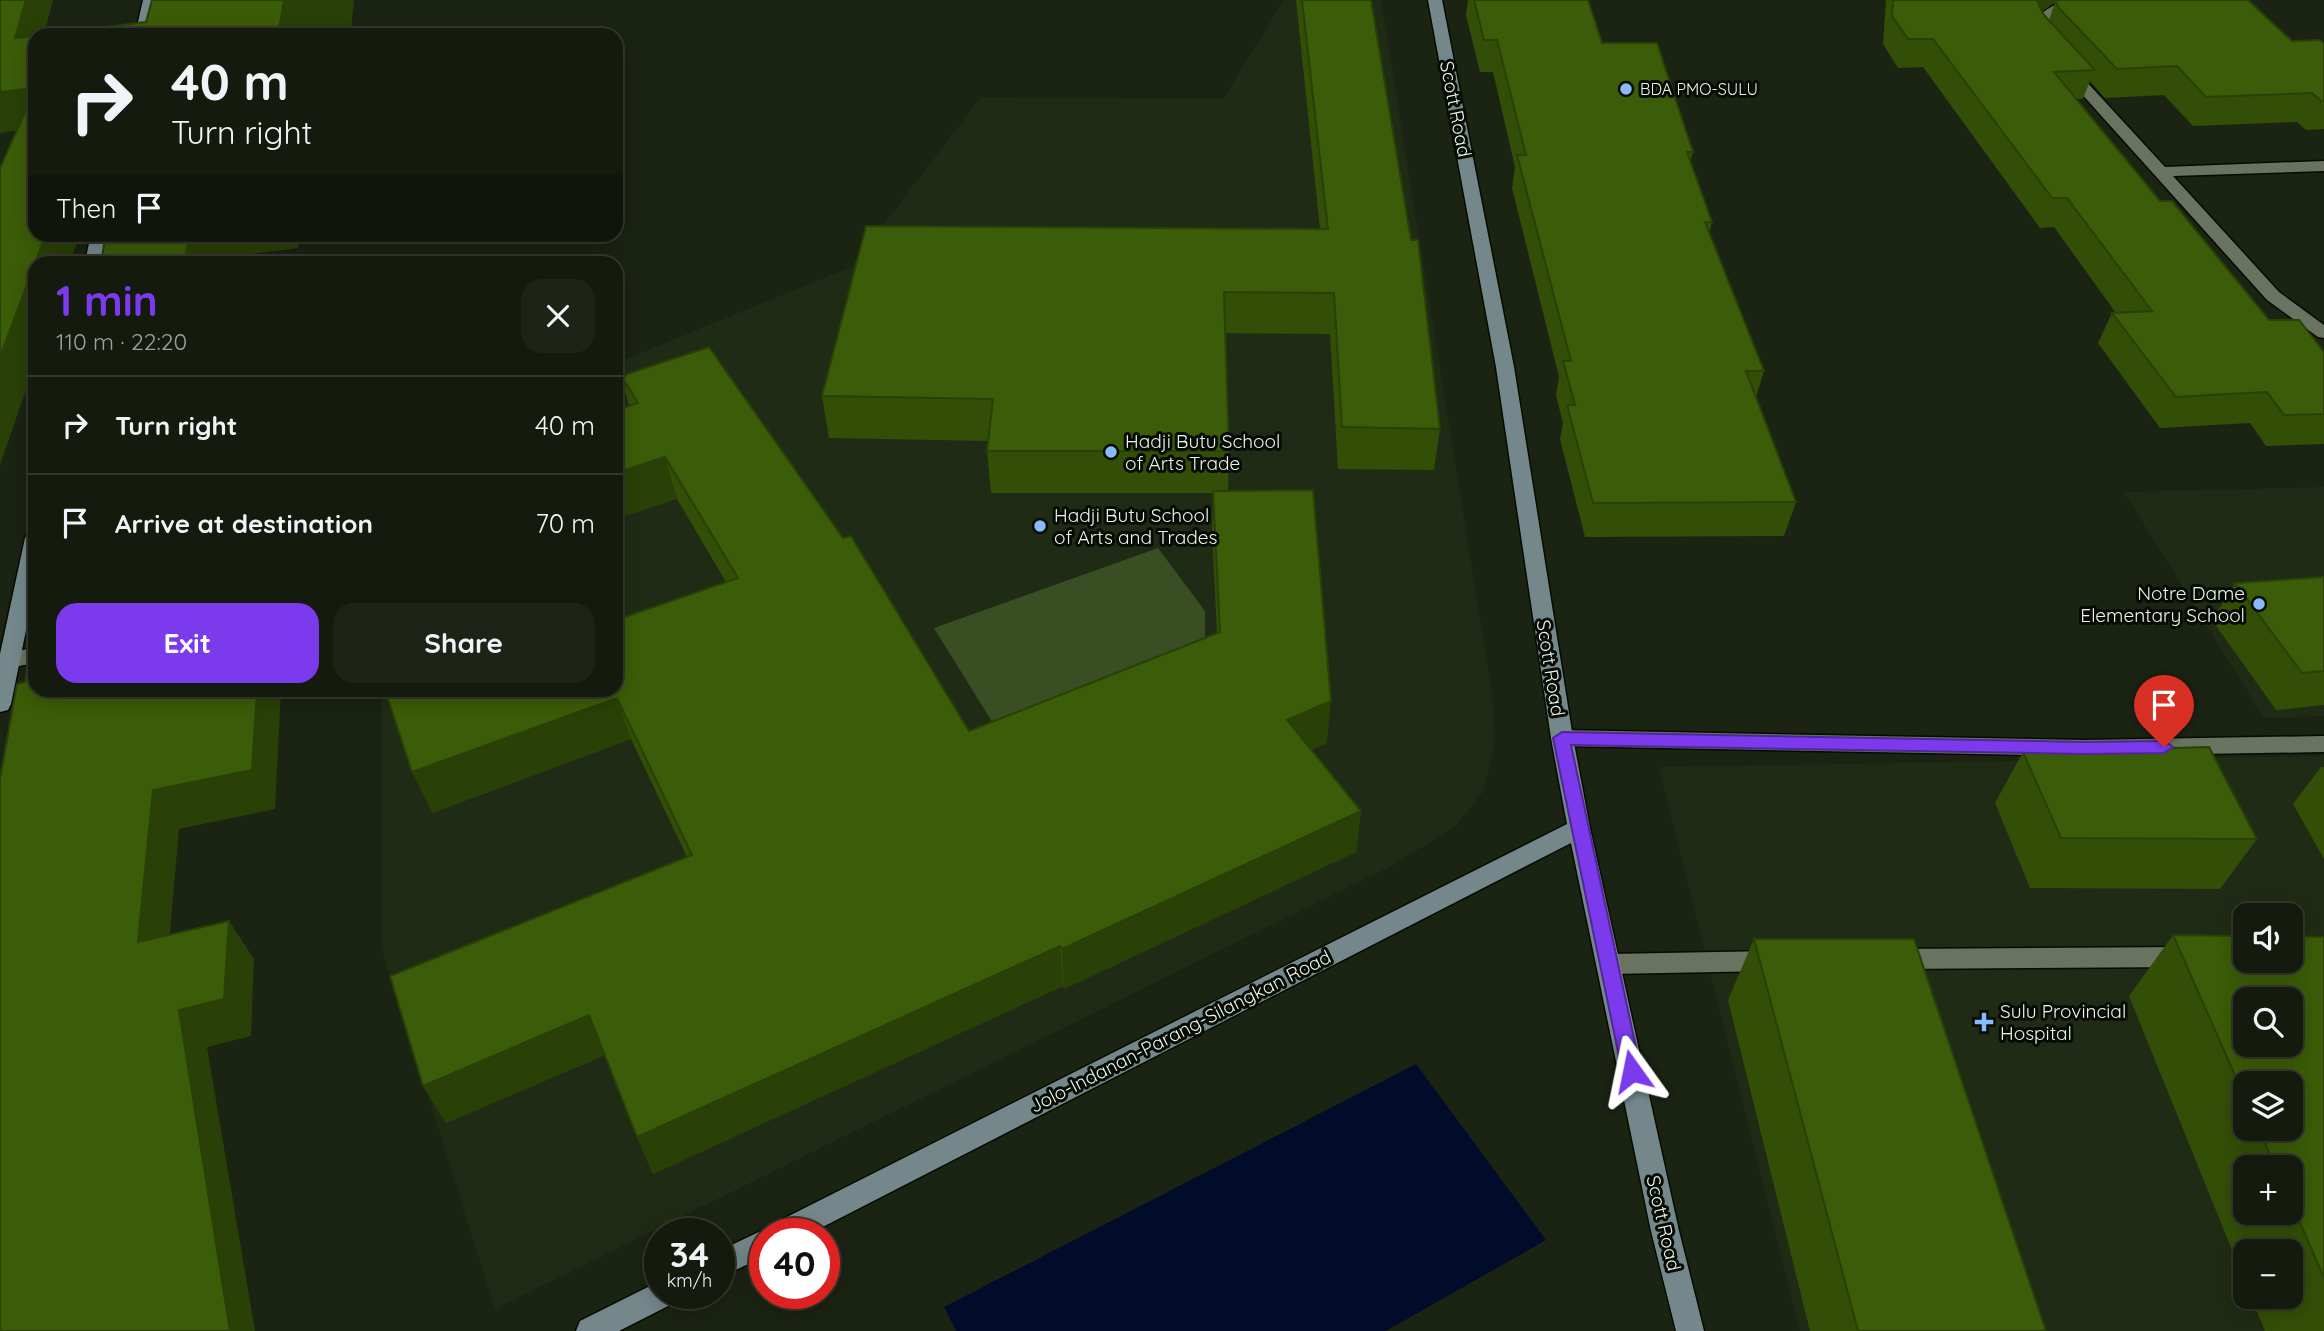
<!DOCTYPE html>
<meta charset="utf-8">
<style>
:root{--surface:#141a0e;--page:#1d2317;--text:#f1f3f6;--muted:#9da19e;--line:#33382e;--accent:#7c3aed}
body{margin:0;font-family:Quicksand,sans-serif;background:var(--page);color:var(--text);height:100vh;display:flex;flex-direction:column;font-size:26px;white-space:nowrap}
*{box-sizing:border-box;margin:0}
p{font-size:23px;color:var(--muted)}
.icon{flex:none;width:38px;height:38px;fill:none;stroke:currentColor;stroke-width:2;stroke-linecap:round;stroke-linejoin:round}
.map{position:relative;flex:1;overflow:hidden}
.details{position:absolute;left:28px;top:256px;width:595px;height:441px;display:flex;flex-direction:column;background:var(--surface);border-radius:21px;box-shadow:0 4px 18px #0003,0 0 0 2px var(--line)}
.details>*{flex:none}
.hud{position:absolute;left:28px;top:28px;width:595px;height:214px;border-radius:21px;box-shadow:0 4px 18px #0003,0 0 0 2px var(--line);background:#141a0e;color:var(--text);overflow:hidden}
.fabs{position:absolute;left:2233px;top:903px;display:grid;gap:14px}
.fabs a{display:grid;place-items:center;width:70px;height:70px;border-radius:14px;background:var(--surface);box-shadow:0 4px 18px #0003,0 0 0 2px var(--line);font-size:35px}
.speed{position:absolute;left:644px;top:1218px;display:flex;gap:14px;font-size:35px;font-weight:700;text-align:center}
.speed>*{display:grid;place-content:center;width:91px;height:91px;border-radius:50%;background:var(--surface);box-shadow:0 4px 18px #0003,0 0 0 2px var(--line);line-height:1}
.speed small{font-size:18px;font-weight:400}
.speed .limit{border:10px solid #d22;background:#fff;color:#111}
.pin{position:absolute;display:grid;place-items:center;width:60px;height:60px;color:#fff;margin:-72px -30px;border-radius:50% 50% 50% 0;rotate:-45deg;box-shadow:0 0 7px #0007}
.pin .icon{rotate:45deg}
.me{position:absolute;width:77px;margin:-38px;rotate:348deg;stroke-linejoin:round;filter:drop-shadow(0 0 5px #0008)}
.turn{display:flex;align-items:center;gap:24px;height:147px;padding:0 28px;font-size:32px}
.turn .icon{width:91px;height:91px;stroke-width:2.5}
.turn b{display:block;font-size:49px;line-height:60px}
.then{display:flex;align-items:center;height:66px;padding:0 28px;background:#0003;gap:14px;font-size:26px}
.round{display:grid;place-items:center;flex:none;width:74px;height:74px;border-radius:21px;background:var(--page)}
.headline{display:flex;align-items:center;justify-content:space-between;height:119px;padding:0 28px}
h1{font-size:42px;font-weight:700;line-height:52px;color:var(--accent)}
.button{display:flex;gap:14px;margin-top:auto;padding:14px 28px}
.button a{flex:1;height:80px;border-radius:21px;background:var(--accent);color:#fff;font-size:28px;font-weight:700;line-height:80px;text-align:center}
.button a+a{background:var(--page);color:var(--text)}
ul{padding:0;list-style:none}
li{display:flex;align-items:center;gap:21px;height:98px;padding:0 28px;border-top:2px solid var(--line)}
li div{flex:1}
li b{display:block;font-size:26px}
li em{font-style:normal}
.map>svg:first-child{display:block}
.built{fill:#202b15;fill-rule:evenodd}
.green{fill:#394e22}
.water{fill:#000c29}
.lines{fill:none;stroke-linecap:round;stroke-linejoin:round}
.lane-casing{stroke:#060c01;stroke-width:3}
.street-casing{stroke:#060c01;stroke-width:3}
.secondary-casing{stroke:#060c01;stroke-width:3}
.lane{fill:#697360;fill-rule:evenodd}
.street{fill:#697360;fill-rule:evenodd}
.secondary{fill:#74888c;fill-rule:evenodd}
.wall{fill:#334f07;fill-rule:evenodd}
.shaded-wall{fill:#294006}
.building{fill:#3b5c08;stroke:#294006;stroke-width:2;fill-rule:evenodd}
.route{fill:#7c3aed;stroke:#51269a;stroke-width:2}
.poi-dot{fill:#87bbfb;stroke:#070b05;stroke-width:2.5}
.labels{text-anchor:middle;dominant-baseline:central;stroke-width:6;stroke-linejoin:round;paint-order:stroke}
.far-poi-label{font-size:16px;fill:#eef4e9;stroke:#070b05;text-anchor:start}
.street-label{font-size:19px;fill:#eef4e9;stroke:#070b05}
.poi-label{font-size:19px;fill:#eef4e9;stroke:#070b05;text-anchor:start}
</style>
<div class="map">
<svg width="2324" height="1331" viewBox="0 0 2324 1331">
<rect width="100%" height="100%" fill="#1b2313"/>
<path class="built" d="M1284 0H1381L1492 694 1495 742 1483 792 1456 826 1393 865 495 1309 382 949V690H616V363L851 267 981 97 1223 99Z
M2324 487V716L2264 718 2124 492Z
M2324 756V1331H1800L1659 767ZM2245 915H2291V961H2245ZM2245 999H2291V1045H2245ZM2245 1083H2291V1129H2245ZM2245 1167H2291V1213H2245ZM2245 1251H2291V1297H2245Z"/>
<path class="green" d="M1158 548 1205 611V654L999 733 934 628Z"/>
<path class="water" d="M1416 1064 1546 1240 1386 1331H956L944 1307Z"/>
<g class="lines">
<defs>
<path id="lane" d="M35 647V663L9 668 0 663 2 655Z
M2185 947 2194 950 2197 957 2194 964 2185 967 1895 969 1886 966 1883 959 1886 952 1895 949Z
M1772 951 1781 954 1784 961 1781 968 1772 971 1609 974 1600 971 1597 964 1600 957 1609 954Z"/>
<path id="street" d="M2066 0H2087L2060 13 2042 28 2046 37 2044 40H2034L2028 28C2038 14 2050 6 2066 0Z
M2067 65 2072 66 2165 167 2324 161V171L2173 176 2279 292 2324 325V338L2318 337 2267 300 2062 72 2060 69 2062 66Z
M1562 730 2084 740 2324 736V752L2084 756 1562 746 1554 744 1551 738 1554 732Z"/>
<path id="secondary" d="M143 0H157L149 35H135Z
M1428 0H1442L1514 367 1573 738 1590 828 1679 1231 1704 1331H1676L1651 1231 1571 843 809 1234H765V1256L719 1278V1251L765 1229 769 1231 771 1225 1567 824 1551 738 1496 367Z
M91 234H107L101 262H85Z
M35 531V586L11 704 8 710 0 712V654L25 538 28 533Z
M660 1281V1293H678L674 1303 619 1331H576L580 1321Z"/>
</defs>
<use href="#lane" class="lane-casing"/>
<use href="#street" class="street-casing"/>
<use href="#secondary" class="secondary-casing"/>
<use href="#lane" class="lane"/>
<use href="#street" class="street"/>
<use href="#secondary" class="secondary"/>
</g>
<path class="wall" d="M1296 0H1371L1440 429 1434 470 1338 469 1330 334 1225 333 1229 451 1228 491 1327 743 1311 750 1361 811 1356 852 1064 989 1063 986 653 1174 637 1137 605 1055 446 1123 423 1086 687 857 631 739 432 813 616 690 726 582 677 499 629 406 621 376 969 731 1217 633 1212 533 1213 493H991L987 451 989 441 829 438 822 396 1320 229Z
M1468 0H1588L1602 43 1693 152 1690 162 1712 222 1709 233 1764 371 1756 397 1796 502 1784 536 1585 537 1560 439 1563 423 1556 395 1559 377 1512 188 1515 167 1493 72H1480L1466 15Z
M1886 0H2248L2292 41 2324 43V129L2306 130 2297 122 2193 126 2164 95 2105 98 2090 81 2083 99H2077L2160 201 2269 320 2324 352V444L2266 446 2250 423 2160 428 2098 343 2112 313H2116L2054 227 2040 228 1923 67 1898 68 1883 44ZM2055 2 2049 20 2042 11Z
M2324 577V705L2276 710 2212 620 2235 583Z
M2023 752 2257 839 2220 889 2030 888 1995 803Z
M2321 767H2324V859L2293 804Z
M2173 935 2324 937V1331H2265L2251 1297H2291V1251H2245V1282L2129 996ZM2245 1083 2291 1129H2245ZM2245 1167H2291V1213H2245Z
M1754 939 2046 1331H1810L1728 1000Z"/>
<path class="shaded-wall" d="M26 0H53L44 35 15 38Z
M284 0H354L351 30 309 35H278Z
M2036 0H2059L2039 13Z
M35 88V128L0 133V92Z
M46 234H80L70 262H35Z
M190 234H300L298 248 211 259 210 262H184Z
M35 263V364L0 465V357Z
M665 457 677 499 616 519V473Z
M257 690H281L275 809 179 829 166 980 138 942 153 790Z
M617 698 631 739 432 813 412 772Z
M1331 701 1327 743 1283 762 1287 720Z
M1361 811 1356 852 1064 989 1062 949Z
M229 921 254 959 251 1036 207 1047 255 1331H230L179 1010Z
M1060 946 1063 986 653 1174 637 1137Z
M589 1015 606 1054 446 1123 423 1086Z"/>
<path class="building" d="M0 0H26L15 38 35 36V88L0 92Z
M152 0H284L278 35H39L146 22Z
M1302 0H1371L1411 240H1418L1440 429 1342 427 1334 293 1224 292 1229 451H987L993 399 822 396 866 226 1328 229Z
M1474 0H1588L1602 43H1657L1693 152H1687L1712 222H1705L1764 371H1746L1796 502 1593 503 1567 405H1575L1563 361H1571L1517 155H1526L1497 40H1484Z
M1893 0H2037L2043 14 2095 70 2054 72 2160 201H2172L2269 320H2299L2324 352V414L2284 415 2267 392 2176 397 2112 313 2152 311 2067 198H2052L1933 39H1908L1892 16Z
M2057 0H2248L2292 41 2320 40 2324 43V101H2321L2312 93 2206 97 2177 66 2117 69 2058 7 2056 1Z
M35 90V234H46L0 357V168Z
M106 234H190L184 262H101Z
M709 347 843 538 851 536 969 731 1220 632 1213 491 1313 490 1331 701 1287 720 1361 811 1062 949 1060 946 637 1137 589 1015 423 1086 390 976 692 855 617 698 412 772 385 690H616V620L738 578 665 457 616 473V410L638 403 621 376Z
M2324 577V671L2302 673 2235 583Z
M35 628V690H257L252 770 153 790 138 942 229 921 224 999 179 1010 230 1331H0V779L17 684 25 682Z
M2209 747 2257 839 2061 838 2023 752Z
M2173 935 2245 936V961H2291V936L2324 937V1278L2291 1202V1167H2275L2259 1129H2291V1083H2245V1098ZM2245 999H2291V1045H2245Z
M1754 939H1914L2046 1331H1858Z"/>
<path class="route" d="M1562 732 2084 742 2164 741 2173 747 2164 753 2084 754 1571 745 1641 1071 1638 1077 1632 1079 1625 1077 1622 1071 1553 738Z"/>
<g class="poi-dot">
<circle cx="1626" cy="89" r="7"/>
<circle cx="1111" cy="452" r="7"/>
<circle cx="1040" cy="526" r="7"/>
<circle cx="2259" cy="604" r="7"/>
<path d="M1980.5 1011.5h7v7h7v7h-7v7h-7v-7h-7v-7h7z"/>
</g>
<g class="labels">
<g class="far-poi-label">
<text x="1640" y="89">BDA PMO-SULU</text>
</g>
<g class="street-label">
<text transform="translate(1456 109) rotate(79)">Scott Road</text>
<text transform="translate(1551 668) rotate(81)">Scott Road</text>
<text transform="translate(1180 1031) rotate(-27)">Jolo-Indanan-Parang-Silangkan Road</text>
<text transform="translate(1664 1223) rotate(77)">Scott Road</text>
</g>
<g class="poi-label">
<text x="1125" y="441">Hadji Butu School<tspan x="1125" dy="22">of Arts Trade</tspan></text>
<text x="1054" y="515">Hadji Butu School<tspan x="1054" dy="22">of Arts and Trades</tspan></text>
<text x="2245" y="593" text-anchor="end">Notre Dame<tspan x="2245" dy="22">Elementary School</tspan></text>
<text x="2000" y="1011">Sulu Provincial<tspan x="2000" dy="22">Hospital</tspan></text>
</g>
</g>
</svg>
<div class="fabs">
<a><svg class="icon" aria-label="sound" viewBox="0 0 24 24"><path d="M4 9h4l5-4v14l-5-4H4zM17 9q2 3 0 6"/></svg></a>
<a><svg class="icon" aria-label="search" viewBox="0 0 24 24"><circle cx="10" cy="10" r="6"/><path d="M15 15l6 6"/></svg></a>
<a><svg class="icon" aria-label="layers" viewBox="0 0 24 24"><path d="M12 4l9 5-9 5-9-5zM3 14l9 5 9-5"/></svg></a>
<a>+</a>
<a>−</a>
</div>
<div class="speed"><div>34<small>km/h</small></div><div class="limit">40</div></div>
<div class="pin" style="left:2164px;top:747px;background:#d93025"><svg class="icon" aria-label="arrive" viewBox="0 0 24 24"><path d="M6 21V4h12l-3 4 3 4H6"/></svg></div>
<svg class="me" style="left:1632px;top:1071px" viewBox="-20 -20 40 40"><path d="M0-17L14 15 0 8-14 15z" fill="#7c3aed" stroke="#fff" stroke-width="4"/></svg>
<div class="hud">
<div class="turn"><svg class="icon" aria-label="right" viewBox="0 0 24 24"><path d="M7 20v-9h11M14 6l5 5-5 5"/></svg><div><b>40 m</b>Turn right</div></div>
<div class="then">Then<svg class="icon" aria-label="arrive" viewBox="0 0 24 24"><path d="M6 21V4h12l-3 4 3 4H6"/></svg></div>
</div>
<section class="details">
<div class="headline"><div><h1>1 min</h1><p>110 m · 22:20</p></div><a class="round"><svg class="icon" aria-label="close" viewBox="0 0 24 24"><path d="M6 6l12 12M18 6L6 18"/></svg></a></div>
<ul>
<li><svg class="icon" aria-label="right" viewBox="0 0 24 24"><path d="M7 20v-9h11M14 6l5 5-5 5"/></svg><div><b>Turn right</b></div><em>40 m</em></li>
<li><svg class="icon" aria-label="arrive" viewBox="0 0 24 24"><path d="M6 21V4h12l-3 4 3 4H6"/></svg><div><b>Arrive at destination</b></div><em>70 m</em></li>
</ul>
<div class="button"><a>Exit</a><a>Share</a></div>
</section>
</div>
